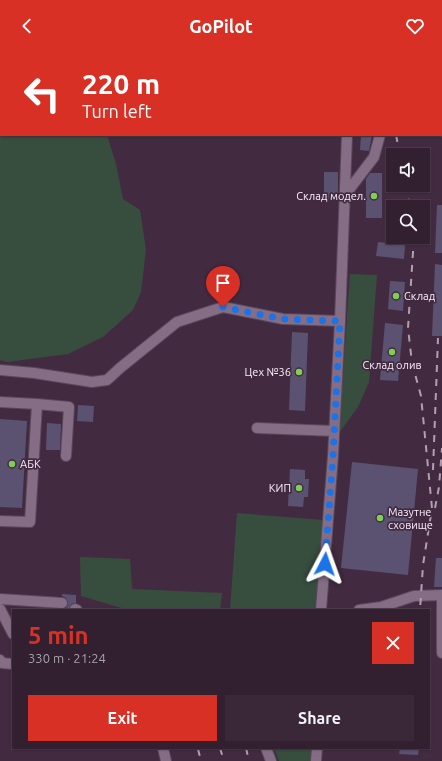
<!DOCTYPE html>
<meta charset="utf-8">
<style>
:root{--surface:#322031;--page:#3a2839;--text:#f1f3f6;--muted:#a8a3ab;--line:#4d3e4d;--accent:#d93025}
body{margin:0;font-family:Ubuntu,sans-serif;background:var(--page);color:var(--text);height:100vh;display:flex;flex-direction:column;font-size:15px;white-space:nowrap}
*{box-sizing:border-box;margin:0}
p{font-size:13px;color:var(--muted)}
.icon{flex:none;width:22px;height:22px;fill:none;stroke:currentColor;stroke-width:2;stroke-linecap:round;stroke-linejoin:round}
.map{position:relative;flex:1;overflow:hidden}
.details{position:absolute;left:12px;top:557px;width:418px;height:140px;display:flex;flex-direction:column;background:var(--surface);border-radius:0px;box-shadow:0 1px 3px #0004,0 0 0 1px var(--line)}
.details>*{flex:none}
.banner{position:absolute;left:0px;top:0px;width:442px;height:84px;box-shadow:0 1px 3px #0004,0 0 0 1px var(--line);background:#d93025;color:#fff;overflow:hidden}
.tools{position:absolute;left:386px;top:96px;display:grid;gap:8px}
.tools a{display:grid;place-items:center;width:44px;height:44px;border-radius:0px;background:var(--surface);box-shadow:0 1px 3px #0004,0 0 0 1px var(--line);font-size:20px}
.pin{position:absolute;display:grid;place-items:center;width:34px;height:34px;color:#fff;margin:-41px -17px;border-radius:50% 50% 50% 0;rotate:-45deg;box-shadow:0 0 4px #0007}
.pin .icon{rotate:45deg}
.me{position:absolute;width:44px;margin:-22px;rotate:4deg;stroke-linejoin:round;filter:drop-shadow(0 0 3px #0008)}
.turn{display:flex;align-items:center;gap:14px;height:84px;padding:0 16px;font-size:18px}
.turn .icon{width:52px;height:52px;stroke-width:2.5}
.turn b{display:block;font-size:28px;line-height:34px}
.round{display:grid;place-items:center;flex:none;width:42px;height:42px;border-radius:0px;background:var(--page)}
.summary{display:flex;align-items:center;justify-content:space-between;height:68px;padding:0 16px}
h1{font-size:24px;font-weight:700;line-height:30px;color:var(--accent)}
.primary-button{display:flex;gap:8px;margin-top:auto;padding:8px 16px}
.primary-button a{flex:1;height:46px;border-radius:0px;background:var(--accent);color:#fff;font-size:16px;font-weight:700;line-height:46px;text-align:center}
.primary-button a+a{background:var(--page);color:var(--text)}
header{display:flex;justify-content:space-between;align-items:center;height:52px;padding:0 16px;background:var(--accent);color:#fff;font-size:18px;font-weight:700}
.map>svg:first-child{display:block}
.green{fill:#374e3f}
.building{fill:#5b5271}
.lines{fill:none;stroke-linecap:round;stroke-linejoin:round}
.minor-casing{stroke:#5b485b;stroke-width:12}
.minor{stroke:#866d86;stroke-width:10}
.rail{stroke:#b2a0b1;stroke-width:2;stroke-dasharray:7 7;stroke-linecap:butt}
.route{stroke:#1a73e8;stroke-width:7;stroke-dasharray:0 12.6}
.poi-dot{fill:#7ed053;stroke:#422b41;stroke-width:1.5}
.labels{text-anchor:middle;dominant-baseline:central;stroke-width:3.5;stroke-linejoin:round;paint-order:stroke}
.poi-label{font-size:11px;fill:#fceefc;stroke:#422b41;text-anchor:end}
</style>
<header><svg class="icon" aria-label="back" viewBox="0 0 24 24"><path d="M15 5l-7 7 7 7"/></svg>GoPilot<svg class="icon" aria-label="heart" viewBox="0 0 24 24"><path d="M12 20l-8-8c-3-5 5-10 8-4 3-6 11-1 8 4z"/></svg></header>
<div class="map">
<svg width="442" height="709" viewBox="0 0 442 709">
<rect width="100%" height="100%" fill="#422b41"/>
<path class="green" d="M0 0H87V1H1V83H107L116 112 123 147 140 158 146 198 141 240 133 258 103 285 68 302 7 310 0 308Z
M350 222 377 223 369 330 358 355 339 381Z
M237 461 323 468 316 558H230Z
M80 505 130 507 132 537 222 541 220 558 125 557 81 544Z
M274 696H311V709H279Z"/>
<path class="building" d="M361 83H372L369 99 360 98Z
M324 120H338V149H324Z
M370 121H382V166H366V127Z
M437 153H442V201H435Z
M378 190 405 193 404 207 376 204Z
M435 212 442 213V284H432Z
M390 229 405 230 403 259 388 257Z
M385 271 403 273 398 329 380 328Z
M292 280 308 281 305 359 289 358Z
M78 353 94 354 93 370 77 369Z
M0 367 27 369 22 456 0 455Z
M47 371 61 372 60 398H46Z
M352 410 418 417 408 523 341 516Z
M290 417 305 418V427H309L308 445H304L303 455 288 454Z
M436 506H442V535H434Z
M62 542 76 543V551L71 552 69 558H61L67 555 68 551 66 546 62 544Z
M400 696H419L418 703 399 702Z"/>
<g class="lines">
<defs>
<path id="minor" d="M407 1V0
M345 143 374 105 380 83
M0 318 34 321 92 330 107 328 120 316 177 270 223 255 283 267 340 269
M0 350 37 352 30 470 0 469
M37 352 69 355 66 404
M257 376 334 379
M0 547 62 551
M0 557 13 582
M75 557 77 558
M321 558 333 404 340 269 347 83
M359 558 381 555 414 544 442 543
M442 601V543
M0 608 2 611 13 612
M163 696 166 709
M266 696 271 709
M316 709 317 696"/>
</defs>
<use href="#minor" class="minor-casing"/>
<use href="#minor" class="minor"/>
<path class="rail" d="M396 83 400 103
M406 133 410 155
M414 185 408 276 412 311 421 344 432 456 423 513 420 558
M433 418 438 286
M435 456 439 435 442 396
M220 696 224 709
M246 696 249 709
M198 697 201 709"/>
</g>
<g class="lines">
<path class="route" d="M223 255 283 267 340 269 333 404 325 512"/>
</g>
<g class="poi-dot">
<circle cx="374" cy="144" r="4"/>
<circle cx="396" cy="244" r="4"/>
<circle cx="392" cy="300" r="4"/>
<circle cx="299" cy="320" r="4"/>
<circle cx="12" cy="412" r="4"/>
<circle cx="299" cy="436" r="4"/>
<circle cx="380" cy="466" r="4"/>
</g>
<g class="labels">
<g class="poi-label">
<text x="366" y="144">Склад модел.</text>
<text x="404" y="244" text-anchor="start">Склад</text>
<text x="392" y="313" text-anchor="middle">Склад олив</text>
<text x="291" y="320">Цех №36</text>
<text x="20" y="412" text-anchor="start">АБК</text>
<text x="291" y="436">КИП</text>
<text x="388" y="460" text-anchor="start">Мазутне<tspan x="388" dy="13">сховище</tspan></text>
</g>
</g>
</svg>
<div class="tools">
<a><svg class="icon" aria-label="sound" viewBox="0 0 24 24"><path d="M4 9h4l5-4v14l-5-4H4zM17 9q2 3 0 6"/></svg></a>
<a><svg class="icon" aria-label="search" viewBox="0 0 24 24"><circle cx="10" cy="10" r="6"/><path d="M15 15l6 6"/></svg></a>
</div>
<div class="pin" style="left:223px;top:255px;background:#d93025"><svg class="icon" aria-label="arrive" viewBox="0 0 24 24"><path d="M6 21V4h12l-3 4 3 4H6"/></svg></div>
<svg class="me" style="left:325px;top:512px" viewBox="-20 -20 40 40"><path d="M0-17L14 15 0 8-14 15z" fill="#1a73e8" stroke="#fff" stroke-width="4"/></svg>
<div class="banner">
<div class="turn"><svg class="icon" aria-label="left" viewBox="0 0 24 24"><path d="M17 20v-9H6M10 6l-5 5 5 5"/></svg><div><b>220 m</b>Turn left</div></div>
</div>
<section class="details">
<div class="summary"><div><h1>5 min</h1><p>330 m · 21:24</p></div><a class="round" style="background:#d93025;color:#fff"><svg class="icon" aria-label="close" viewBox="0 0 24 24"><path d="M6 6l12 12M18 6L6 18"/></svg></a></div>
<div class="primary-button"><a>Exit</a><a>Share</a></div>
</section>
</div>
